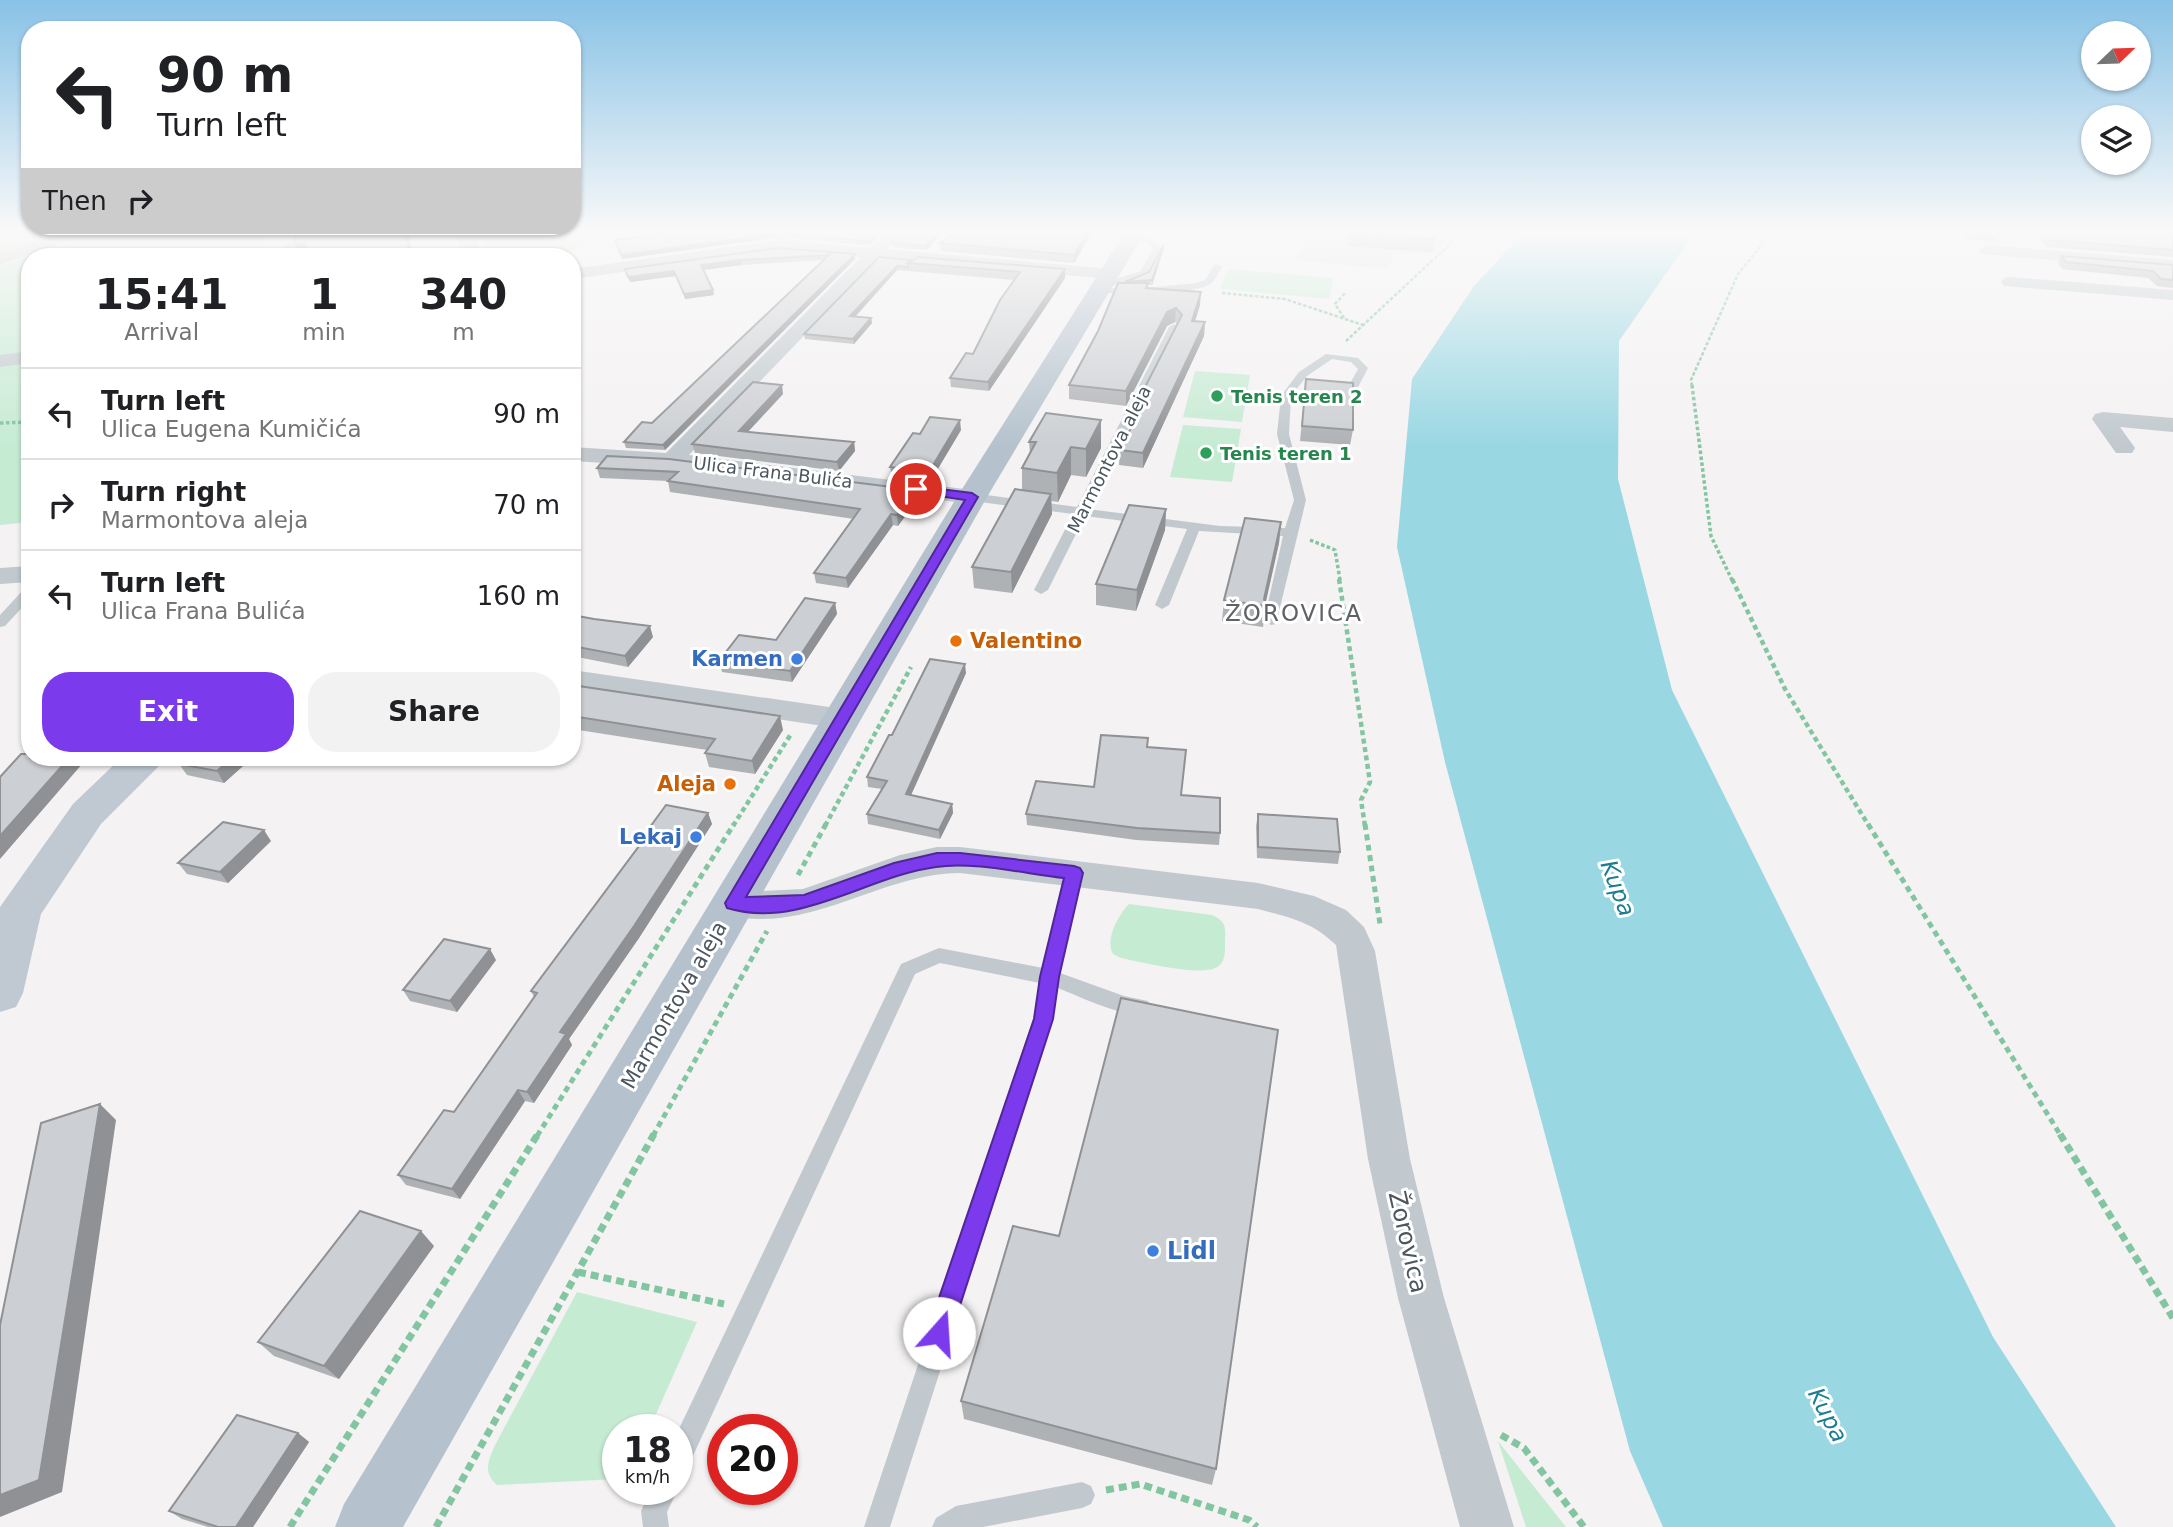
<!DOCTYPE html>
<meta charset="utf-8">
<style>
:root{--surface:#fff;--page:#f2f2f2;--text:#202124;--muted:#757577;--line:#e0e0e0;--accent:#7c3aed}
body{margin:0;font-family:"DejaVu Sans",sans-serif;background:var(--page);color:var(--text);height:100vh;display:flex;flex-direction:column;font-size:26px;white-space:nowrap}
*{box-sizing:border-box;margin:0}
p{font-size:23px;color:var(--muted)}
.icon{flex:none;width:38px;height:38px;fill:none;stroke:currentColor;stroke-width:2;stroke-linecap:round;stroke-linejoin:round}
.map{position:relative;flex:1;overflow:hidden}
.sheet{position:absolute;left:21px;top:248px;width:560px;height:518px;display:flex;flex-direction:column;background:var(--surface);border-radius:28px;box-shadow:0 2px 5px #0004}
.sheet>*{flex:none}
.banner{position:absolute;left:21px;top:21px;width:560px;height:214px;border-radius:28px;box-shadow:0 2px 5px #0004;background:#fff;color:var(--text);overflow:hidden}
.needle{width:46px;rotate:67deg}
.tools{position:absolute;left:2081px;top:21px;display:grid;gap:14px}
.tools a{display:grid;place-items:center;width:70px;height:70px;border-radius:50%;background:var(--surface);box-shadow:0 2px 5px #0004;font-size:35px}
.speed{position:absolute;left:602px;top:1414px;display:flex;gap:14px;font-size:35px;font-weight:700;text-align:center}
.speed>*{display:grid;place-content:center;width:91px;height:91px;border-radius:50%;background:var(--surface);box-shadow:0 2px 5px #0004;line-height:1}
.speed small{font-size:18px;font-weight:400}
.speed .limit{border:10px solid #d22;background:#fff;color:#111}
.pin{position:absolute;display:grid;place-items:center;width:60px;height:60px;color:#fff;margin:-30px;border:4px solid #fff;border-radius:50%;box-shadow:0 2px 7px #0007}
.me{position:absolute;width:77px;margin:-38px;rotate:19deg;stroke-linejoin:round;filter:drop-shadow(0 0 5px #0008)}
.turn{display:flex;align-items:center;gap:24px;height:147px;padding:0 21px;font-size:32px}
.turn .icon{width:91px;height:91px;stroke-width:2.5}
.turn b{display:block;font-size:49px;line-height:60px}
.then{display:flex;align-items:center;height:66px;padding:0 21px;background:#0003;gap:14px;font-size:26px}
.eta{display:flex;justify-content:space-evenly;align-items:center;height:119px;text-align:center}
.eta b{font-size:42px;font-weight:600;line-height:49px}
.action{display:flex;gap:14px;margin-top:auto;padding:14px 21px}
.action a{flex:1;height:80px;border-radius:28px;background:var(--accent);color:#fff;font-size:28px;font-weight:600;line-height:80px;text-align:center}
.action a+a{background:var(--page);color:var(--text)}
ul{padding:0;list-style:none}
li{display:flex;align-items:center;gap:21px;height:91px;padding:0 21px;border-top:2px solid var(--line)}
li div{flex:1}
li b{display:block;font-size:26px}
li em{font-style:normal}
.map>svg:first-child{display:block}
.education{fill:#e4e3e3}
.green{fill:#c6ebd3}
.water{fill:#99d7e3}
.lines{fill:none;stroke-linecap:round;stroke-linejoin:round}
.path-far4{stroke:#82c5a1;stroke-width:2.5;stroke-dasharray:3.5 2;stroke-linecap:butt}
.path-far3{stroke:#82c5a1;stroke-width:3.5;stroke-dasharray:3.5 2.5;stroke-linecap:butt}
.path-far2{stroke:#82c5a1;stroke-width:4.5;stroke-dasharray:5 3.5;stroke-linecap:butt}
.path-far1{stroke:#82c5a1;stroke-width:5;stroke-dasharray:6 4.5;stroke-linecap:butt}
.path{stroke:#82c5a1;stroke-width:7;stroke-dasharray:8 5;stroke-linecap:butt}
.service{fill:#c1c9ce;fill-rule:evenodd}
.minor{fill:#c1c9ce;fill-rule:evenodd}
.secondary{fill:#c0c9d1;fill-rule:evenodd}
.primary{fill:#b5c2cd;fill-rule:evenodd}
.wall{fill:#afb2b5}
.shaded-wall{fill:#8f9194}
.building{fill:#cccfd3;stroke:#8f9194;stroke-width:2}
.route{fill:#7c3aed;stroke:#51269a;stroke-width:2}
.leisure-dot{fill:#2e9e5b;stroke:#fff;stroke-width:2.5}
.food-dot{fill:#e8710a;stroke:#fff;stroke-width:2.5}
.shop-dot{fill:#3f7fe0;stroke:#fff;stroke-width:2.5}
.labels{text-anchor:middle;dominant-baseline:central;stroke-width:6;stroke-linejoin:round;paint-order:stroke}
.far-leisure-label{font-size:18px;font-weight:bold;fill:#27864d;stroke:#fff;text-anchor:start}
.far-street-label{font-size:18px;fill:#4b565d;stroke:#fff}
.food-label{font-size:21px;font-weight:bold;fill:#c56008;stroke:#fff;text-anchor:start}
.shop-label{font-size:21px;font-weight:bold;fill:#366cbe;stroke:#fff;text-anchor:end}
.street-label{font-size:21px;fill:#4b565d;stroke:#fff}
.neighbourhood-label{font-size:23px;letter-spacing:2px;fill:#5f6266;stroke:#fff}
.water-label{font-size:23px;font-style:italic;fill:#1d7d90;stroke:#fff}
.near-street-label{font-size:24px;fill:#4b565d;stroke:#fff}
.near-shop-label{font-size:24px;font-weight:bold;fill:#366cbe;stroke:#fff;text-anchor:start}
</style>
<div class="map">
<svg width="2173" height="1527" viewBox="0 0 2173 1527">
<rect width="100%" height="100%" fill="#f4f2f2"/>
<path class="education" d="M1308 232H1454L1433 254H1395L1387 269 1297 260Z"/>
<path class="green" d="M0 232H64L0 255Z
M96 232H269L263 257H30V522L0 525V266Z
M481 232H619L555 257H487Z
M1228 269 1333 278 1329 299 1220 289Z
M1195 371 1250 375 1242 422 1183 417Z
M1183 425 1241 429 1232 482 1170 477Z
M1129 904 1212 915C1225 921 1226 926 1225 940 1225 950 1226 960 1219 966 1204 978 1141 962 1121 958L1113 954C1105 940 1118 915 1129 904Z
M577 1292 697 1322 649 1430H618V1479L497 1485C483 1472 488 1463 494 1447Z
M1498 1441 1566 1527H1526Z"/>
<path class="water" d="M1524 232H1695L1619 341 1618 479 1672 690 1993 1337 2116 1527H1663L1630 1451 1445 762 1397 547 1412 379 1474 286Z"/>
<g class="lines">
<path class="path-far4" d="M493 237 523 232
M1222 293 1285 299 1363 325
M1344 318 1335 304 1346 292
M1346 341 1463 232
M1692 386 1691 380 1738 274 1772 232"/>
<path class="path-far3" d="M1692 385 1711 536 1732 580
M0 423 30 422
M1310 540 1335 550 1340 580"/>
<path class="path-far2" d="M1339 579 1370 782 1361 800 1365 826
M1732 579 1785 689 1869 826
M733 826 791 734
M825 826 911 667"/>
<path class="path-far1" d="M1365 824 1380 924
M1868 824 2061 1136
M798 875 826 824
M537 1136 734 824
M653 1136 767 931"/>
<path class="path" d="M2060 1134 2173 1318
M578 1272 724 1304
M1501 1435 1524 1448 1584 1527
M1106 1490 1140 1484 1249 1520 1257 1527
M290 1527 538 1134
M436 1527 654 1134"/>
<path class="service" d="M778 232H786L783 245 779 248 775 245Z
M1130 232H1140L1162 247 1147 275 1106 288 1135 289 1196 283 1205 280 1215 264 1222 266C1219 272 1215 281 1210 284 1194 295 1119 295 1099 292V288L1104 287 1101 285 1102 283 1141 271 1153 248Z
M470 246 474 249 473 251 426 257 430 252Z
M1174 324 1179 327 1088 509 1220 526 1285 528 1294 500 1277 434 1281 396 1299 372 1326 354 1358 358 1368 368 1357 389 1352 392 1347 389 1358 369 1351 362 1332 359 1307 376 1291 396 1289 434 1306 500 1276 624 1271 625 1264 621 1283 536 1199 531 1169 605 1162 609 1155 605 1187 529 1085 516 1048 590 1041 594 1034 590 1073 514 972 501 966 497 972 493 1077 507 1169 327Z
M30 587V599L5 626 0 627V615L25 588Z
M1074 867 1080 868 1083 873 1060 973 1124 996 1148 1001 1151 1007 1148 1013C1126 1020 1079 996 1058 988L1053 1019 890 1527H864L1033 1019 1040 983 940 963 915 974 686 1471 677 1475V1433L901 964 939 948 1043 968 1065 873 1068 868Z
M1082 1482 1091 1486 1095 1495 1091 1504 1082 1508 983 1527H932L936 1518 956 1506Z
M677 1487 678 1489 667 1512 669 1527H643L641 1511 651 1489H677Z"/>
<path class="minor" d="M62 232H86L84 235 0 265V254Z
M365 232H412L404 237 290 252 282 247 290 242Z
M886 232H903L887 249 1111 269 1120 274 1111 279 878 259 689 455 972 490 980 492 984 497 980 502 972 504 672 467 572 461V447L666 453 861 257 779 250 572 279V269L779 240 870 248Z
M1987 245 2173 260V270L1981 254 1979 250Z
M2010 277 2173 290V300L2004 286 2001 282 2004 278Z
M30 351V363L0 367V355Z
M2103 412 2173 418V432L2120 427 2135 448 2132 453H2116L2092 419 2095 414Z
M30 566V582L0 584V568Z
M572 670 843 709 854 712 858 719 854 726 843 729 572 688Z
M937 847H960L1258 883 1314 896 1346 910 1364 927 1375 951 1410 1159 1444 1298 1514 1527H1460L1398 1298 1368 1159 1336 945C1311 921 1291 918 1258 909L960 873C878 873 805 939 721 913L716 903 721 893 734 889 761 891 803 889 900 855Z"/>
<path class="secondary" d="M456 232H476L482 257H462Z
M121 758H163L158 767 101 824 41 914 23 993 16 1007 0 1012V907L73 804Z"/>
<path class="primary" d="M1125 232H1145L987 497 403 1527H335L344 1504 957 497Z"/>
</g>
<path class="wall" d="M787 232H882L869 245 787 238Z
M902 232H942L927 250 893 247 892 243Z
M958 232H1092L1074 263 941 251 940 243Z
M1349 232H1434V239L1432 252 1348 246Z
M1963 232H1997L1999 236 1996 242 1966 239Z
M2036 232H2173V257L2047 247Z
M778 248 855 254V259L665 450 626 448 624 442 652 423 823 260 742 265 704 270 714 295 685 299 676 276 630 282 625 269Z
M1164 248 1152 285H1148V288L1200 305 1195 321 1205 322 1204 336 1143 468 1119 465 1120 450 1142 405V393L1177 324 1175 322 1167 326 1126 406 1069 399V385L1125 282 1149 272Z
M2061 256 2173 265V288L2157 286 2148 278 2062 269 2058 263Z
M879 257 1065 278 989 391 951 387 950 378 973 354 1014 280 897 270 855 317 871 318 872 323 854 344 805 339 804 334Z
M1306 379 1353 430 1350 445 1300 441Z
M783 394 748 432 854 442 855 451 839 471 695 453 692 444Z
M1101 420V448L1086 477 1071 475 1058 502 1051 501 1052 514 1012 593 974 588 972 567 1022 490V468L1030 454 1029 442Z
M961 430 930 482 892 477 890 467 920 434Z
M607 456 916 490 917 500 898 526 893 525 848 588 816 583 814 573 854 519 670 492 668 481 600 478 597 468Z
M1166 509 1165 530 1136 611 1096 605V584Z
M1281 522 1279 543 1265 603 1266 606 1263 627 1222 621 1224 600Z
M835 603 837 614 792 682 722 672 719 661 776 640Z
M572 615 653 637 628 667 572 656Z
M966 673 911 795 952 804 953 813 940 839 868 824 867 814 882 789 868 787 867 777 892 735Z
M572 685 783 730 755 774 709 767 705 753 707 750 572 729Z
M1148 747 1182 795 1220 833 1219 845 1136 840 1027 825 1026 814 1094 787Z
M186 758H252L224 783 187 775 179 764Z
M708 813 712 824 639 938 569 1039 572 1045 534 1103 525 1101 460 1199 406 1185 398 1175 454 1112 534 997 531 991 638 848 637 845Z
M1258 814 1340 852 1338 864 1257 858 1256 826Z
M271 841 228 883 187 874 178 863Z
M496 960 457 1012 410 1001 403 990Z
M1059 1236 1216 1469 1212 1485 964 1419 961 1401Z
M434 1246 339 1379 274 1356 258 1342Z
M298 1433 309 1442 253 1527H208L182 1519 169 1511Z"/>
<path class="shaded-wall" d="M303 232H344L305 237Z
M404 232H408L410 236 411 248 414 257H408Z
M777 232 774 238 622 259 621 255Z
M878 232H882L869 245V241Z
M938 232H942L927 250 926 246Z
M1088 232H1092L1074 263V255Z
M306 242 312 257H301L295 244Z
M1164 244V248L1152 285V280Z
M855 254V259L665 450 663 445Z
M741 260 742 265 702 270 701 265Z
M897 266V270L851 321 850 316Z
M1065 269V278L989 391 988 382Z
M674 271 676 276 630 282 628 277Z
M713 290 714 295 685 299 684 294Z
M1201 292 1200 305 1191 334 1192 321Z
M1176 308 1175 322 1167 326 1126 406V391L1167 312Z
M871 318 872 323 854 344 853 339Z
M1205 322 1204 336 1143 468V453Z
M782 385 783 394 741 439 739 431Z
M960 420 961 430 930 482 929 472Z
M1101 420V448L1086 477V449Z
M854 442 855 451 839 471 837 462Z
M1071 447V475L1058 502 1057 473Z
M916 490 917 500 898 526 897 515Z
M1051 494 1052 514 1012 593 1011 572Z
M1166 509 1165 530 1136 611 1137 590Z
M891 514 893 525 848 588 846 578Z
M1281 522 1279 543 1265 606 1264 599Z
M835 603 837 614 792 682 790 671Z
M650 626 653 637 628 667 625 656Z
M965 664 966 673 907 804 906 794Z
M780 716 783 730 755 774 752 761Z
M69 758H79L83 763 0 859V836Z
M232 758H252L224 783 217 771Z
M952 804 953 813 940 839 939 830Z
M708 813 712 824 639 938 569 1039 572 1045 534 1103 527 1092 560 1032Z
M264 830 271 841 228 883 220 872Z
M490 949 496 960 457 1012 450 1001Z
M518 1090 525 1101 460 1199 452 1189Z
M100 1104 116 1120 62 1492 0 1517V1495Z
M421 1231 434 1246 339 1379 324 1366Z
M298 1433 309 1442 253 1527H236Z"/>
<path class="building" d="M326 232H404L405 240H408V257H304L306 242 295 244 296 236Z
M675 232H774L773 234 621 255 615 240Z
M787 232H878L869 241 787 234Z
M902 232H938L926 246 892 243Z
M958 232H1088L1074 255 940 243Z
M1350 232H1434V239L1350 234Z
M1969 232H1997L1999 236 1969 233Z
M2044 232H2173V250L2050 240Z
M1164 244 1152 280 1125 282 1149 272Z
M778 248 855 254 663 445 624 442 642 422 652 423 829 255 741 260 701 265 713 290 684 294 674 271 628 277 625 269Z
M2061 256 2173 265V280L2161 279 2153 271 2066 262Z
M879 257 912 260 908 263V267L897 266 850 316 871 318 853 339 804 334Z
M918 257 1065 269 988 382 950 378 966 353 973 354 1000 300 1020 272 908 263Z
M1118 283H1148L1146 288 1201 292 1192 321 1205 322 1143 453 1120 450 1148 393H1142L1182 315 1176 308 1167 312 1126 391 1069 385 1098 331Z
M1306 379 1353 383V430L1302 426Z
M753 382 782 385 739 431 854 442 837 462 692 444Z
M1046 413 1101 420 1086 449 1071 447 1057 473 1022 468 1036 442H1029Z
M930 417 960 420 929 472 890 467 913 433 920 434Z
M607 456 669 459 916 490 897 515 891 514 846 578 814 573 860 509 668 481 678 472 597 468Z
M1015 489 1051 494 1011 572 972 567Z
M1129 505 1166 509 1137 590 1096 584Z
M1245 518 1281 522 1264 599 1266 606 1224 600Z
M805 598 835 603 790 671 719 661 739 635 776 640Z
M572 615 594 619 650 626 625 656 572 646Z
M930 659 965 664 906 794 952 804 939 830 867 814 887 781 867 777 889 735H892Z
M572 685 780 716 752 761 705 753 715 739 572 716Z
M1101 735 1148 738 1147 747 1186 750 1181 795 1220 798V833L1137 828 1026 814 1036 781 1094 787Z
M21 754H30V758H69L0 836V777Z
M186 758H232L217 771 179 764Z
M666 805 708 813 634 926 560 1032 566 1034 527 1092 518 1090 452 1189 398 1175 444 1110 454 1112 537 993 531 991 639 846 637 845Z
M1258 814 1337 819 1340 852 1258 847Z
M223 822 264 830 220 872 178 863Z
M444 939 490 949 450 1001 403 990Z
M1121 998 1278 1030 1216 1469 961 1401 1013 1226 1059 1236Z
M100 1104 39 1480 0 1495V1325L41 1123Z
M360 1211 421 1231 324 1366 258 1342Z
M237 1415 298 1433 236 1527H218L169 1511Z"/>
<linearGradient id="sky" x2="0" y2="1"><stop stop-color="#88c2e6"/><stop offset="0.52" stop-color="#faf9f9"/><stop offset="1" stop-color="#faf9f9" stop-opacity="0"/></linearGradient>
<rect width="2173" height="446" fill="url(#sky)"/>
<path class="route" d="M916 486 972 493 978 497 746 897 804 895 894 863 937 853H960L1074 866 1080 868 1083 873 1059 977 1053 1019 951 1333 947 1342 939 1345 930 1342 927 1333 1034 1019 1040 977 1064 878C1027 874 972 861 936 867 867 876 799 930 727 908L725 903 965 500 912 492V487Z"/>
<g class="leisure-dot">
<circle cx="1217" cy="396" r="7"/>
<circle cx="1206" cy="453" r="7"/>
</g>
<g class="food-dot">
<circle cx="956" cy="641" r="7"/>
<circle cx="730" cy="784" r="7"/>
</g>
<g class="shop-dot">
<circle cx="797" cy="659" r="7"/>
<circle cx="696" cy="837" r="7"/>
<circle cx="1153" cy="1251" r="7"/>
</g>
<g class="labels">
<g class="far-leisure-label">
<text x="1231" y="396">Tenis teren 2</text>
<text x="1220" y="453">Tenis teren 1</text>
</g>
<g class="far-street-label">
<text transform="translate(1109 459) rotate(-63)">Marmontova aleja</text>
<text transform="translate(773 472) rotate(7)">Ulica Frana Bulića</text>
</g>
<g class="food-label">
<text x="970" y="641">Valentino</text>
<text x="716" y="784" text-anchor="end">Aleja</text>
</g>
<g class="shop-label">
<text x="783" y="659">Karmen</text>
<text x="682" y="837">Lekaj</text>
</g>
<g class="street-label">
<text transform="translate(674 1005) rotate(-60)">Marmontova aleja</text>
</g>
<g class="neighbourhood-label">
<text x="1294" y="613">ŽOROVICA</text>
</g>
<g class="water-label">
<text transform="translate(1618 888) rotate(69)">Kupa</text>
<text transform="translate(1828 1415) rotate(62)">Kupa</text>
</g>
<g class="near-street-label">
<text transform="translate(1408 1242) rotate(77)">Žorovica</text>
</g>
<g class="near-shop-label">
<text x="1167" y="1251">Lidl</text>
</g>
</g>
</svg>
<div class="tools">
<a><svg class="needle" viewBox="-14 -14 28 28"><path d="M0-13l5 13h-10z" fill="#e53935"/><path d="M0 13l5-13h-10z" fill="#757577"/></svg></a>
<a><svg class="icon" aria-label="layers" viewBox="0 0 24 24"><path d="M12 4l9 5-9 5-9-5zM3 14l9 5 9-5"/></svg></a>
</div>
<div class="speed"><div>18<small>km/h</small></div><div class="limit">20</div></div>
<div class="pin" style="left:916px;top:489px;background:#d93025"><svg class="icon" aria-label="arrive" viewBox="0 0 24 24"><path d="M6 21V4h12l-3 4 3 4H6"/></svg></div>
<svg class="me" style="left:939px;top:1333px" viewBox="-20 -20 40 40"><circle r="19" fill="#fff"/><path d="M0-13L10 11 0 6-10 11z" fill="#7c3aed"/></svg>
<div class="banner">
<div class="turn"><svg class="icon" aria-label="left" viewBox="0 0 24 24"><path d="M17 20v-9H6M10 6l-5 5 5 5"/></svg><div><b>90 m</b>Turn left</div></div>
<div class="then">Then<svg class="icon" aria-label="right" viewBox="0 0 24 24"><path d="M7 20v-9h11M14 6l5 5-5 5"/></svg></div>
</div>
<section class="sheet">
<div class="eta">
<div><b>15:41</b><p>Arrival</p></div>
<div><b>1</b><p>min</p></div>
<div><b>340</b><p>m</p></div>
</div>
<ul>
<li><svg class="icon" aria-label="left" viewBox="0 0 24 24"><path d="M17 20v-9H6M10 6l-5 5 5 5"/></svg><div><b>Turn left</b><p>Ulica Eugena Kumičića</p></div><em>90 m</em></li>
<li><svg class="icon" aria-label="right" viewBox="0 0 24 24"><path d="M7 20v-9h11M14 6l5 5-5 5"/></svg><div><b>Turn right</b><p>Marmontova aleja</p></div><em>70 m</em></li>
<li><svg class="icon" aria-label="left" viewBox="0 0 24 24"><path d="M17 20v-9H6M10 6l-5 5 5 5"/></svg><div><b>Turn left</b><p>Ulica Frana Bulića</p></div><em>160 m</em></li>
</ul>
<div class="action"><a>Exit</a><a>Share</a></div>
</section>
</div>
